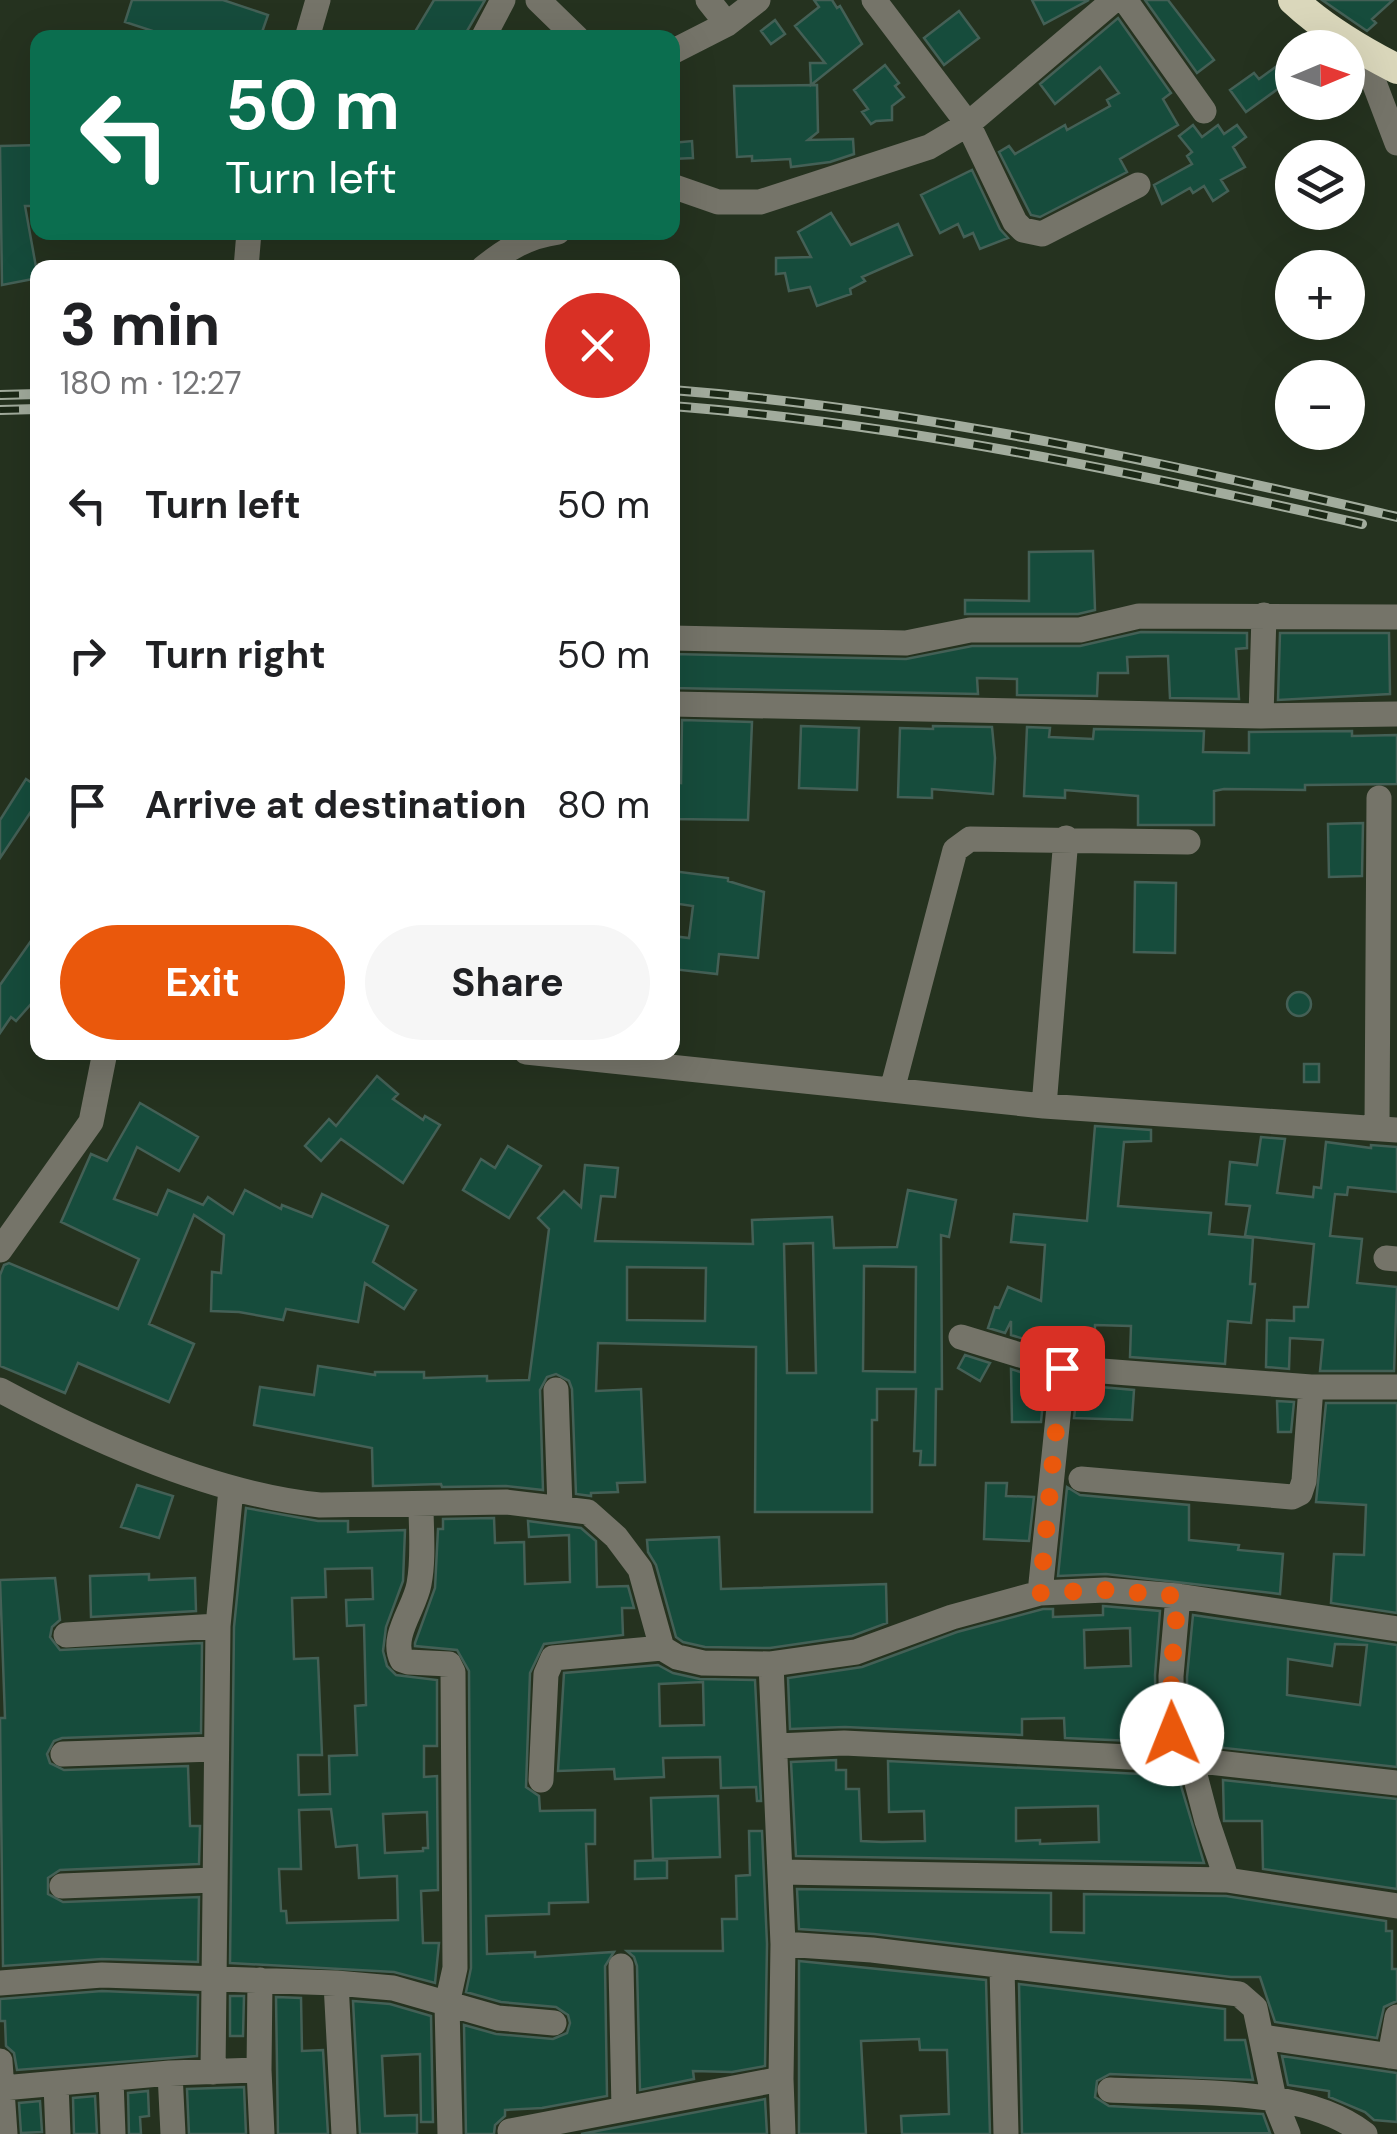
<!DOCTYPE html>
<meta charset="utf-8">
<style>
:root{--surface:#fff;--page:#f6f6f6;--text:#202124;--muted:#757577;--accent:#ea580c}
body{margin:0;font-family:"DM Sans",sans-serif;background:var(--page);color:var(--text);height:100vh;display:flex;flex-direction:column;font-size:38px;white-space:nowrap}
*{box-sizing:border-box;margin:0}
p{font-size:32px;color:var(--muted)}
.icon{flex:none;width:55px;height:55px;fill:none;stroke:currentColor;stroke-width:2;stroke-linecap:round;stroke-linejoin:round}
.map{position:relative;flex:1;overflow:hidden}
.drawer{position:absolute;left:30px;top:260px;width:650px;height:800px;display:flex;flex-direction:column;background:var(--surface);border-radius:20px;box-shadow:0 10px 40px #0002}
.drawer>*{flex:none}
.guide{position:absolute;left:30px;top:30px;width:650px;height:210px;border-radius:20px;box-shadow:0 10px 40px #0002;background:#0b6e4f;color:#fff;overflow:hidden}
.needle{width:65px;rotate:88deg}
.fabs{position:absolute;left:1275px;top:30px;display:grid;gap:20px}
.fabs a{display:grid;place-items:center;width:90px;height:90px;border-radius:50%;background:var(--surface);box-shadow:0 10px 40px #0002;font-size:50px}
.pin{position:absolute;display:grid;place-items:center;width:85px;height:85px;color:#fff;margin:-42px;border-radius:20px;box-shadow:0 5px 15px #0006}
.me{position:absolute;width:110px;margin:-55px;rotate:359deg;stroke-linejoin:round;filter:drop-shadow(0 0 8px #0008)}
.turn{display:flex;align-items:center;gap:35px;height:210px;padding:0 30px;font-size:45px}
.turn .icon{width:130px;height:130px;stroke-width:2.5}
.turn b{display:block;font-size:70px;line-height:85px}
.round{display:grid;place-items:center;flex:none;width:105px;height:105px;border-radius:52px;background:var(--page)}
.summary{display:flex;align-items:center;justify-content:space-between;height:170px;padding:0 30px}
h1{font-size:60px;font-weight:700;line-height:75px}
.action{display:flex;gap:20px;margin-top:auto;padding:20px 30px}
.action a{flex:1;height:115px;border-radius:60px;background:var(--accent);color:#fff;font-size:40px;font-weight:700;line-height:115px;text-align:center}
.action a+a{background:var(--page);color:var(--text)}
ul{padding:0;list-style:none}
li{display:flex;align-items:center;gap:30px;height:150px;padding:0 30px}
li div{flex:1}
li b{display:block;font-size:38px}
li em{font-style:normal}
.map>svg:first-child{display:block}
.building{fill:#164c3c;stroke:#446056;stroke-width:2.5;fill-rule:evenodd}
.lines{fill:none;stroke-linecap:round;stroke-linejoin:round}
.minor{stroke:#757469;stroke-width:25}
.highway{stroke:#dad7bb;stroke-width:30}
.rail-casing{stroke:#a2ac9d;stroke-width:10}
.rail{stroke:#1b2816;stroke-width:6;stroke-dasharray:19;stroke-linecap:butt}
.route{stroke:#ea580c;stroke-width:18;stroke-dasharray:0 32.4}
</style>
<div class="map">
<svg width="1397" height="2134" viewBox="0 0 1397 2134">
<rect width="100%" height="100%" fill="#25321f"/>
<path class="building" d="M132 0H223L268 15 260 38H174L125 22Z
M434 0H485L463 38H428L416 30Z
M814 0H832L837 8 840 6 862 44 811 85 810 63H825L795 26 819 7Z
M1032 0H1089L1044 24Z
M1145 0H1168L1214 60 1197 73Z
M1322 0H1393L1372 19 1376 23 1367 31Z
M959 11 979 38 944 65 924 38Z
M1118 18 1171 93 1163 99 1178 125 1120 159 1127 172 1040 217 1031 215 999 152 1009 146 1015 154 1065 125 1067 130 1110 106 1107 100 1119 93 1100 67 1055 104 1040 84Z
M775 20 785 34 771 44 761 31Z
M1292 55V74L1284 80 1286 83 1246 112 1230 90 1254 73 1259 79Z
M885 65 899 83 895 86 904 97 892 106V120L876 121 871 124 862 112 868 109 854 90Z
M817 85 818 132 808 140 853 139 854 154 830 162 791 167 790 159 752 161V156L737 157 734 86Z
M1193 125 1202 137 1218 125 1224 134 1237 125 1246 137 1233 147 1245 167 1221 180 1228 191 1213 201 1204 186 1193 193 1190 188 1162 204 1154 185 1192 164 1187 156 1192 152 1179 136Z
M692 141 693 158 672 159V143Z
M38 145V206H25L38 278 2 285 0 146Z
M972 170 1000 229 1008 238 980 249 973 233 964 237 958 224 940 233 921 195Z
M831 213 851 245 898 224 912 255 862 277 865 281 850 289 851 294 817 306 810 287 789 291 785 273 776 274V258L811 257 798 232Z
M1093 551 1095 610 1078 614H965V600L1029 601V552Z
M1141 632 1247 633V648L1236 649 1239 699 1170 698 1168 656 1127 657 1128 673H1098L1097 696 1017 695V679L977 678 978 694 672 688V654L906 659 972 646H1080Z
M1280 633H1389L1390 694 1278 700Z
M682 720 752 722 748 820 672 819V782L681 783Z
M801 726 859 728 857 790 799 788Z
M933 726 992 727 995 758 993 794 932 789V798L898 797 900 728 933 729Z
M1027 727 1050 728 1049 737 1093 739 1094 729 1204 731 1203 752 1249 753V732L1352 731V736L1397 735V784L1305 785V790L1224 789 1214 791V825H1138V796L1065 790V798L1024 796Z
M26 779 38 787V801L0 858V820Z
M1363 823 1362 876 1329 877 1328 824Z
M672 871 728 878V881L764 892 758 958 719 954 717 974 672 969V936L689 938 693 906 672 903Z
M1135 882 1176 883 1175 953 1134 952Z
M38 931V996L16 1021 11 1017 0 1033V985Z
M1287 1004a12 12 0 1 1 24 0a12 12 0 1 1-24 0Z
M1304 1064H1319V1082H1304Z
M377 1076 398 1094 393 1099 423 1120 425 1116 440 1125 403 1183 341 1139 321 1161 305 1146 329 1119 336 1126Z
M140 1103 198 1137 179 1171 137 1147 114 1199 157 1215 168 1190 203 1205 208 1197 233 1214 245 1190 281 1209 282 1205 312 1217 322 1194 388 1226 373 1262 416 1290 404 1309 365 1283 358 1322 286 1309 283 1320 239 1312 211 1311 212 1272 221 1273 224 1235 194 1215 149 1324 194 1344 169 1402 78 1363 65 1393 0 1366V1275L4 1265 9 1263 118 1309 139 1259 61 1222 91 1154 107 1161Z
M1095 1126 1151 1130V1141L1124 1142 1118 1206 1211 1213 1209 1234 1253 1238 1250 1284H1255L1251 1323 1228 1321 1225 1364 1130 1357 1131 1326 1095 1325 1094 1354 1066 1352 1011 1335V1321L1005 1333 988 1328 995 1307 999 1308 1008 1287 1041 1301 1045 1245 1011 1242 1014 1214 1087 1221Z
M1261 1137 1285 1139 1277 1193 1313 1197 1314 1187 1321 1188 1326 1142 1371 1148V1145L1397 1147V1192L1348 1187 1347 1195 1335 1194 1330 1236 1362 1239 1357 1283 1397 1287 1394 1371H1320L1323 1340 1290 1338 1289 1369 1266 1367 1267 1320 1294 1321V1307H1308L1314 1244 1245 1236 1250 1206 1226 1204 1230 1162 1257 1165Z
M508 1146 541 1166 509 1218 463 1190 481 1159 495 1168Z
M585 1165 618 1168 615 1197 601 1196 595 1241 753 1244 752 1220 832 1217 834 1248 897 1247 908 1190 956 1200 949 1237 941 1235 942 1389H936L935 1465H920L921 1451H914L916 1389H877V1420H872V1512H755L756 1347 598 1343 596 1391 641 1389 645 1482 617 1483 618 1492 591 1493V1496L576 1494 572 1389 569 1381 556 1374 547 1377 540 1390 543 1490 506 1486 442 1487 441 1484 373 1486 372 1448 254 1425 260 1387 314 1395 318 1366 375 1375V1372H424V1378L487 1376V1381L529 1380 549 1229 538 1218 564 1191 581 1207ZM813 1243 816 1373H787L784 1244ZM864 1266 916 1267 915 1372 863 1371ZM627 1267 706 1268 705 1321 627 1320Z
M965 1355 990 1363 980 1381 958 1368Z
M1011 1369 1045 1380 1041 1422H1012Z
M1078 1385 1134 1390 1132 1420 1074 1418Z
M1277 1401 1294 1402 1291 1432H1278Z
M1326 1403H1397V1613L1331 1603 1334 1554 1364 1555 1366 1505 1316 1502Z
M986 1483H1007L1006 1496 1034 1497 1029 1541 984 1539Z
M137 1485 173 1496 159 1538 121 1527Z
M1067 1487 1080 1495 1189 1505V1540L1239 1545 1238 1550 1283 1554 1280 1594 1106 1574 1058 1576Z
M246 1508 318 1521H348V1532L405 1530 403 1581 386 1627 383 1651 387 1666 396 1675 437 1680V1746H424V1777L437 1776 438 1890 421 1891 423 1943H439L435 1983 394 1972 230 1963 234 1627ZM372 1568 373 1599 346 1600 347 1626 364 1625 366 1705 355 1706 357 1755 329 1756 330 1794 299 1795 298 1755H322L318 1658 294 1659 292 1598 326 1597 325 1569ZM331 1809 336 1847 357 1845 359 1878 397 1876 398 1920 287 1923 286 1911H281L279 1869H301L299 1810ZM427 1812 428 1848H423V1851L385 1853 383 1814Z
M494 1518 495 1543 524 1542 525 1584 570 1582 569 1535 529 1537 528 1521 581 1528 596 1541 597 1587 628 1586 634 1608H622L623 1635 544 1644 530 1673 526 1787 539 1796 540 1811 595 1810V1844H586L588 1902 549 1903V1914L486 1916 487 1954 535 1952V1957L614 1952 605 1966 607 2096 542 2108 505 2110V2116L495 2125 494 2134H466L464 2025 496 2034 553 2039 567 2033 570 2023 568 2015 556 2007 501 2002 466 1992 471 1968 469 1671 457 1650 415 1646V1643L435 1588 438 1529H443V1519Z
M719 1537 721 1589 886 1584 887 1623 852 1636 770 1648 705 1647 683 1642 676 1637 656 1565 648 1552 647 1540Z
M149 1574V1580L195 1578 196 1611 91 1617 90 1576Z
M55 1578 60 1620 52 1627 50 1637 60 1650 202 1643 201 1733 62 1738 54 1741 47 1754 50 1763 64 1770 188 1766 190 1826H200L199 1864 60 1870 48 1878V1894L63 1902 199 1897 198 1962 102 1959 3 1966 0 1718H5L0 1580Z
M1103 1606 1160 1611 1155 1675 1156 1742 1065 1738 1064 1718 1022 1719V1735L845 1727 790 1729 788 1678 862 1667 957 1632 1043 1609H1053V1617L1103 1615ZM1130 1628 1131 1666 1085 1668 1084 1630Z
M1193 1615 1397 1645V1767L1188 1744 1187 1677ZM1335 1644 1367 1645 1360 1705 1287 1695 1288 1659 1332 1666Z
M658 1665 673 1673 700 1679 755 1680 761 1801H757L756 1787 721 1788 720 1757 663 1758 664 1777 615 1779 614 1769 558 1771 564 1673ZM703 1682 704 1725 660 1726 659 1684Z
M836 1760V1770H846V1789H859L861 1841 882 1842 925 1841 924 1811 889 1812 888 1761 1178 1776 1204 1863 796 1856 791 1762ZM1098 1806 1099 1842 1040 1844V1840L1016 1841V1808Z
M1223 1780 1397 1799V1889L1263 1869 1262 1821H1224Z
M718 1796 720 1857 653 1859 651 1798Z
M749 1831H762L767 1944 765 2066 732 2072 693 2071 694 2079 640 2090 637 1966 634 1957 627 1951H723L722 1919H737L736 1876 750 1875Z
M667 1860V1878L635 1879V1861Z
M797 1889 1051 1893V1932L1084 1933V1894L1226 1896 1386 1921V1931H1392V1969H1397V2001L1384 2007 1377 2038 1275 2022 1260 1977H1231L874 1934 799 1929Z
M799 1961 986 1980 990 2134H902L901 2116 949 2114 947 2050H920L919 2039 861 2041 866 2134H799Z
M1019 1984 1225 2009V2040H1245L1253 2080 1110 2074 1097 2081 1095 2097 1109 2106 1263 2114 1270 2133 1022 2134Z
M102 1991 198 1995 197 2056 17 2070 14 2053 6 2046 5 2021H0V1999Z
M230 1996H244L243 2036H230Z
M276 1997 301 1998 302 2051 323 2050 328 2134H278Z
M353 2001 390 2004 431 2016 433 2122H421L420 2054 382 2056 385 2116 417 2115V2134H360Z
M1282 2056 1397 2073V2122L1374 2120 1365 2112 1329 2097V2091L1288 2085Z
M244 2087 246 2134H189L187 2089Z
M148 2091 149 2116 140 2117 141 2134H129L128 2093Z
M95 2096 97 2134H74L73 2098Z
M765 2099 767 2134H581Z
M40 2101 42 2132 21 2133 19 2103Z"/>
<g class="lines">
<path class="minor" d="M538 0 577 38
M708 0 727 24
M874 0 968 124 1015 222 1023 230 1042 234 1138 185
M1125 0 1204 111
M307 38 318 0
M483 38 503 0
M1362 51 1397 143
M672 52 727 24 758 0
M672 186 718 202H760L929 147 968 124 1114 0
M246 268 249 232
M483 268C507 249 528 236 558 232
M672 638 906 643 970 630H1080L1139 616 1397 617
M672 704 1261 716 1397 714
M1261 716 1264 615
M526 1052 1044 1106 1397 1130
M892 1090 955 850 970 839 1188 842
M1044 1106 1066 838
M1377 1127 1379 798
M0 1250 91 1122 105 1052
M1386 1258 1397 1259
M961 1337 1063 1368 1311 1387H1397
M0 1390C95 1441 212 1494 320 1505L506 1502 588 1512 616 1537 640 1569 662 1648 677 1657 703 1663 771 1664 856 1652 952 1617 1040 1593 1105 1590 1178 1596 1397 1629
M556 1390 560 1508
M1081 1479 1292 1497 1300 1493 1304 1481 1311 1387
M421 1504C421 1530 424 1558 419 1584 415 1608 390 1636 402 1660L408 1662 449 1664 453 1672 455 1968 447 2004 450 2134
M1040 1593 1063 1368
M66 1635 218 1626
M777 1746 844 1743 1191 1760 1397 1783
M63 1754 214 1749
M1172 1759 1171 1676 1178 1596
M1191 1760 1207 1821 1227 1880
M541 1780 546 1674 553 1658 662 1648
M781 1872 1227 1880 1397 1906
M62 1886 214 1880
M783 1944 872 1950 1239 1994 1255 2008 1274 2099 1288 2134
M621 1966 624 2109
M1002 1967 1006 2134
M0 1983 102 1975 336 1983 393 1988 498 2018 554 2023
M336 1983 344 2134
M1262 2037 1397 2057
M1390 2056 1397 2017
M0 2061 5 2134
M259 2070 260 1980
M213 2072 218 1626 231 1489
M170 2073 173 2134
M111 2079 113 2134
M781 2079 783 2134
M56 2084 58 2134
M3 2088 170 2073 259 2070 262 2134
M1110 2090C1188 2094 1302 2085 1365 2134
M510 2131 781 2079 783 1944 771 1664"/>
<path class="highway" d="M1293 0C1324 29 1360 50 1397 69"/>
<defs>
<path id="rail" d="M672 390C918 409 1157 461 1397 517
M0 395 38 394
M672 406C906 424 1134 473 1362 524
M0 410 38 409"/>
</defs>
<use href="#rail" class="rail-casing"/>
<use href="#rail" class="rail"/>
</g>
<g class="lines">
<path class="route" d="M1062 1368 1040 1593 1105 1590 1178 1596 1171 1676 1172 1734"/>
</g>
</svg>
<div class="fabs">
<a><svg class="needle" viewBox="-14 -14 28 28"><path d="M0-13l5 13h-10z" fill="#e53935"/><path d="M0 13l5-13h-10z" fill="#757577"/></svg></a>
<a><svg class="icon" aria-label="layers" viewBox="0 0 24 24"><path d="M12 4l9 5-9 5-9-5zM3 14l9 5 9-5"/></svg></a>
<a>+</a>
<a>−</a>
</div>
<div class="pin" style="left:1062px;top:1368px;background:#d93025"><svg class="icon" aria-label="arrive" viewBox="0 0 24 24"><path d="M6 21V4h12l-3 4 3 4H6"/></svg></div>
<svg class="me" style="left:1172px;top:1734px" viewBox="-20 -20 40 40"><circle r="19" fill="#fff"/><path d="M0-13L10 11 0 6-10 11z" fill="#ea580c"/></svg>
<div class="guide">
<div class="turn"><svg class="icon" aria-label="left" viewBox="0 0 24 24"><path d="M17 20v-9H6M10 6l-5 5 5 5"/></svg><div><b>50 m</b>Turn left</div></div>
</div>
<section class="drawer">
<div class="summary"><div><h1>3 min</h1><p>180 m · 12:27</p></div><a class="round" style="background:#d93025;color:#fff"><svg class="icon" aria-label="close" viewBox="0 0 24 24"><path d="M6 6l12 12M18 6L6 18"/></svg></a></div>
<ul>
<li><svg class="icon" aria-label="left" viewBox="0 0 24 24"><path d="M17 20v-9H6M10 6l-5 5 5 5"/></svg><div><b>Turn left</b></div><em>50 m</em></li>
<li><svg class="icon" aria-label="right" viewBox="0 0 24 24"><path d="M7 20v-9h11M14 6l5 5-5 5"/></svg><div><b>Turn right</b></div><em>50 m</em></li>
<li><svg class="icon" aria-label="arrive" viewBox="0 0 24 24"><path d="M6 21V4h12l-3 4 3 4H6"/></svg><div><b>Arrive at destination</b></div><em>80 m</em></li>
</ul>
<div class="action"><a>Exit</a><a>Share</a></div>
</section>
</div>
